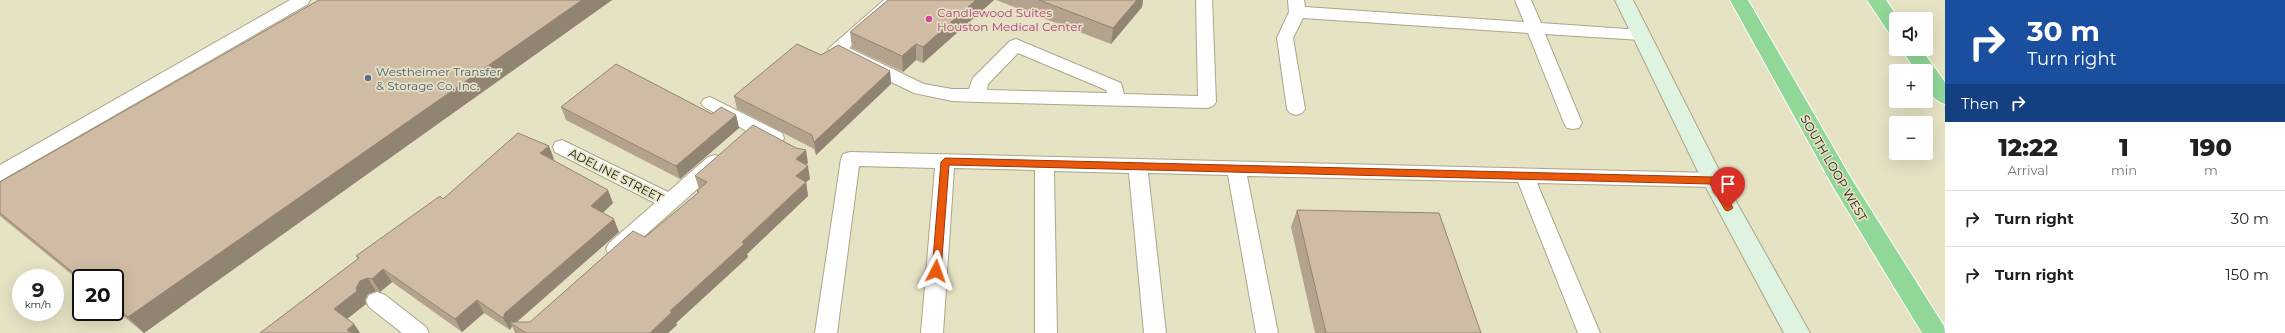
<!DOCTYPE html>
<meta charset="utf-8">
<style>
:root{--surface:#fff;--page:#f6f6f6;--text:#202124;--muted:#757577;--line:#e0e0e0}
body{margin:0;font-family:Montserrat,sans-serif;background:var(--page);color:var(--text);height:100vh;display:flex;flex-direction:column;font-size:15px;white-space:nowrap}
*{box-sizing:border-box;margin:0}
p{font-size:13px;color:var(--muted)}
.icon{flex:none;width:22px;height:22px;fill:none;stroke:currentColor;stroke-width:2;stroke-linecap:round;stroke-linejoin:round}
.map{position:relative;flex:1;overflow:hidden}
.drawer{display:flex;flex-direction:column;background:var(--surface);width:340px}
.drawer>*{flex:none}
.top-card{background:#1a4fa0;color:#fff;overflow:hidden}
.controls{position:absolute;left:1889px;top:12px;display:grid;gap:8px}
.controls a{display:grid;place-items:center;width:44px;height:44px;border-radius:4px;background:var(--surface);box-shadow:0 4px 16px #0002;font-size:20px}
.speed{position:absolute;left:12px;top:269px;display:flex;gap:8px;font-size:20px;font-weight:700;text-align:center}
.speed>*{display:grid;place-content:center;width:52px;height:52px;border-radius:50%;background:var(--surface);box-shadow:0 4px 16px #0002;line-height:1}
.speed small{font-size:10px;font-weight:400}
.speed .limit{border:2px solid #111;border-radius:6px;background:#fff;color:#111}
.pin{position:absolute;display:grid;place-items:center;width:34px;height:34px;color:#fff;margin:-41px -17px;border-radius:50% 50% 50% 0;rotate:-45deg;box-shadow:0 0 4px #0007}
.pin .icon{rotate:45deg}
.me{position:absolute;width:44px;margin:-22px;rotate:4deg;stroke-linejoin:round;filter:drop-shadow(0 0 3px #0008)}
.turn{display:flex;align-items:center;gap:14px;height:84px;padding:0 16px;font-size:18px}
.turn .icon{width:52px;height:52px;stroke-width:2.5}
.turn b{display:block;font-size:28px;line-height:34px}
.then{display:flex;align-items:center;height:38px;padding:0 16px;background:#0003;gap:8px;font-size:15px}
.eta{display:flex;justify-content:space-evenly;align-items:center;height:68px;text-align:center}
.eta b{font-size:24px;font-weight:800;line-height:28px}
ul{padding:0;list-style:none}
li{display:flex;align-items:center;gap:12px;height:56px;padding:0 16px;border-top:1px solid var(--line)}
li div{flex:1}
li b{display:block;font-size:15px}
li em{font-style:normal}
main{display:flex;flex:1;min-height:0}
.map>svg:first-child{display:block}
.lines{fill:none;stroke-linecap:round;stroke-linejoin:round}
.service-casing{stroke:#aba68a;stroke-width:2}
.secondary-casing{stroke:#aba68a;stroke-width:2}
.motorway-casing{stroke:#fff;stroke-width:2}
.service{fill:#fff;fill-rule:evenodd}
.secondary{fill:#def3e0;fill-rule:evenodd}
.motorway{fill:#91d798;fill-rule:evenodd}
.wall{fill:#b3a28d}
.shaded-wall{fill:#928473}
.building{fill:#d0bca4;stroke:#928473}
.route{fill:#ea580c;stroke:#983908}
.hotel-dot{fill:#d1479c;stroke:#e6e2c4;stroke-width:1.5}
.service-dot{fill:#5c6f8a;stroke:#e6e2c4;stroke-width:1.5}
.labels{text-anchor:middle;dominant-baseline:central;stroke-width:3.5;stroke-linejoin:round;paint-order:stroke}
.hotel-label{font-size:12px;fill:#b23c85;stroke:#e6e2c4;text-anchor:start}
.service-label{font-size:12px;fill:#4e5e75;stroke:#e6e2c4;text-anchor:start}
.street-label{font-size:12px;fill:#1a180e;stroke:#e6e2c4}
</style>
<main>
<div class="map">
<svg width="1945" height="333" viewBox="0 0 1945 333">
<rect width="100%" height="100%" fill="#e6e2c4"/>
<g class="lines">
<defs>
<path id="service" d="M290 0H310L308 4 0 181V165Z
M884 0H902L849 48 924 84 952 89H969L973 78 1010 41 1016 39 1121 83 1124 94 1198 96 1196 0H1212L1216 102 1213 106 1207 108 977 102 952 101 914 93 831 53 828 49ZM1018 53 1106 90 1107 93 987 90 988 84Z
M1288 0H1304L1305 7 1524 22 1515 0H1531L1541 23 1641 30 1647 31 1649 35 1647 39 1641 40 1545 34 1582 123 1579 128 1573 129 1567 128 1564 123 1528 33 1303 18 1293 38 1305 109 1302 113 1296 115 1290 113 1287 109 1277 38 1289 12Z
M710 97 782 133 784 138 782 143 775 145 768 143 704 107 701 103 704 99Z
M562 140 668 192 708 157 715 155 722 157 724 162 722 167 623 255 616 257 609 255 606 249 609 243 655 203 555 152 553 147 555 142Z
M850 152 1713 173 1720 175 1723 180 1720 185 1713 187 1537 183 1600 333H1578L1518 182 1247 176 1278 333H1256L1228 175 1148 173 1166 333H1144L1129 173 1054 171 1057 333H1035V170L954 168 943 333H921L935 168 859 166 837 333H815L841 159 843 154Z
M377 292 385 295 426 327 429 333H402L369 307 366 301 369 295Z"/>
<path id="secondary" d="M1615 0H1633L1724 180 1810 333H1784L1702 180Z"/>
<path id="motorway" d="M1730 0H1748L1851 178 1944 326 1945 333H1922L1835 190Z
M1867 0H1886L1899 19H1896V35L1889 33Z
M1901 49H1921L1945 82V104C1930 100 1926 85 1926 71H1916Z"/>
</defs>
<use href="#service" class="service-casing"/>
<use href="#secondary" class="secondary-casing"/>
<use href="#motorway" class="motorway-casing"/>
<use href="#service" class="service"/>
<use href="#secondary" class="secondary"/>
<use href="#motorway" class="motorway"/>
</g>
<path class="wall" d="M319 0H612L144 333 115 309V278H81V282L0 216V182Z
M888 0H994L923 63 916 60 903 72 852 48 850 32Z
M996 0H1143L1142 7 1111 44Z
M821 55 890 71 891 84 816 155 814 149 737 109 734 96Z
M561 107 736 115 739 128 680 179 566 120Z
M554 159 553 160 613 203 603 213 619 232 517 322H530L645 237 698 193 697 191 699 189 695 176 808 163 806 165 810 179 806 182 808 196 747 254 748 257 676 323 677 325 668 333H515L512 326 510 330 484 313 462 332 392 282 380 292 376 291 368 294 365 300 366 304 347 319 354 324 360 333H260L358 259 356 256 443 199Z
M1297 210 1481 333H1315L1291 227Z"/>
<path class="shaded-wall" d="M582 0H612L144 333 128 317Z
M976 0H994L923 63V47Z
M1137 0H1143L1142 7 1111 44 1113 28Z
M916 44V60L903 72 902 56Z
M890 71 891 84 816 155 814 142Z
M736 115 739 128 680 179 676 166Z
M549 146 554 159 545 166 540 153Z
M806 150 808 163 799 172 796 159Z
M808 166 810 179 798 189 796 176Z
M806 182 808 196 747 254 748 257 676 323 677 325 668 333H650L670 311Z
M608 190 613 203 596 219 591 206Z
M614 219 619 232 513 325 509 322 512 326 510 330 503 318 505 313Z
M383 269 392 282 380 292 372 279Z
M368 278 376 291 368 294 365 300 366 304 343 322 334 309 356 288 360 281Z
M477 300 484 313 462 332 455 319Z
M354 324 360 333H349L347 330Z"/>
<path class="building" d="M319 0H582L128 317 115 306V278H81V279L0 213V182Z
M888 0H976L923 47 916 44 902 56 850 32Z
M1039 0H1137L1113 28Z
M797 44 821 55 838 45 890 71 814 142 812 135 734 96Z
M616 64 712 114 721 107 736 115 676 166 561 107Z
M753 125 796 148 806 150 796 159 808 166 796 176 806 182 742 242 744 244 670 311 672 312 650 333H526L509 322H530L633 231 645 237 699 192 697 191 707 182 695 176Z
M518 133 549 146 540 153 608 190 591 206 614 219 505 313 503 318 477 300 455 319 383 269 372 279 368 278 360 281 356 288 357 291 334 309 354 324 347 330 352 333H260L359 258 356 256 440 196 443 199Z
M1297 210 1439 213 1481 333H1326Z"/>
<path class="route" d="M945 158 1713 177 1716 178 1733 208 1728 211 1725 210 1710 184 949 165 941 271 936 275 932 271 941 162Z"/>
<circle class="hotel-dot" cx="929" cy="19" r="4"/>
<circle class="service-dot" cx="368" cy="78" r="4"/>
<g class="labels">
<g class="hotel-label">
<text x="937" y="12">Candlewood Suites<tspan x="937" dy="14">Houston Medical Center</tspan></text>
</g>
<g class="service-label">
<text x="376" y="71">Westheimer Transfer<tspan x="376" dy="14">&amp; Storage Co. Inc.</tspan></text>
</g>
<g class="street-label">
<text transform="translate(1834 168) rotate(60)">SOUTH LOOP WEST</text>
<text transform="translate(616 175) rotate(27)">ADELINE STREET</text>
</g>
</g>
</svg>
<div class="controls">
<a><svg class="icon" aria-label="sound" viewBox="0 0 24 24"><path d="M4 9h4l5-4v14l-5-4H4zM17 9q2 3 0 6"/></svg></a>
<a>+</a>
<a>−</a>
</div>
<div class="speed"><div>9<small>km/h</small></div><div class="limit">20</div></div>
<div class="pin" style="left:1728px;top:208px;background:#d93025"><svg class="icon" aria-label="arrive" viewBox="0 0 24 24"><path d="M6 21V4h12l-3 4 3 4H6"/></svg></div>
<svg class="me" style="left:936px;top:271px" viewBox="-20 -20 40 40"><path d="M0-17L14 15 0 8-14 15z" fill="#ea580c" stroke="#fff" stroke-width="4"/></svg>
</div>
<section class="drawer">
<div class="top-card">
<div class="turn"><svg class="icon" aria-label="right" viewBox="0 0 24 24"><path d="M7 20v-9h11M14 6l5 5-5 5"/></svg><div><b>30 m</b>Turn right</div></div>
<div class="then">Then<svg class="icon" aria-label="right" viewBox="0 0 24 24"><path d="M7 20v-9h11M14 6l5 5-5 5"/></svg></div>
</div>
<div class="eta">
<div><b>12:22</b><p>Arrival</p></div>
<div><b>1</b><p>min</p></div>
<div><b>190</b><p>m</p></div>
</div>
<ul>
<li><svg class="icon" aria-label="right" viewBox="0 0 24 24"><path d="M7 20v-9h11M14 6l5 5-5 5"/></svg><div><b>Turn right</b></div><em>30 m</em></li>
<li><svg class="icon" aria-label="right" viewBox="0 0 24 24"><path d="M7 20v-9h11M14 6l5 5-5 5"/></svg><div><b>Turn right</b></div><em>150 m</em></li>
</ul>
</section>
</main>
